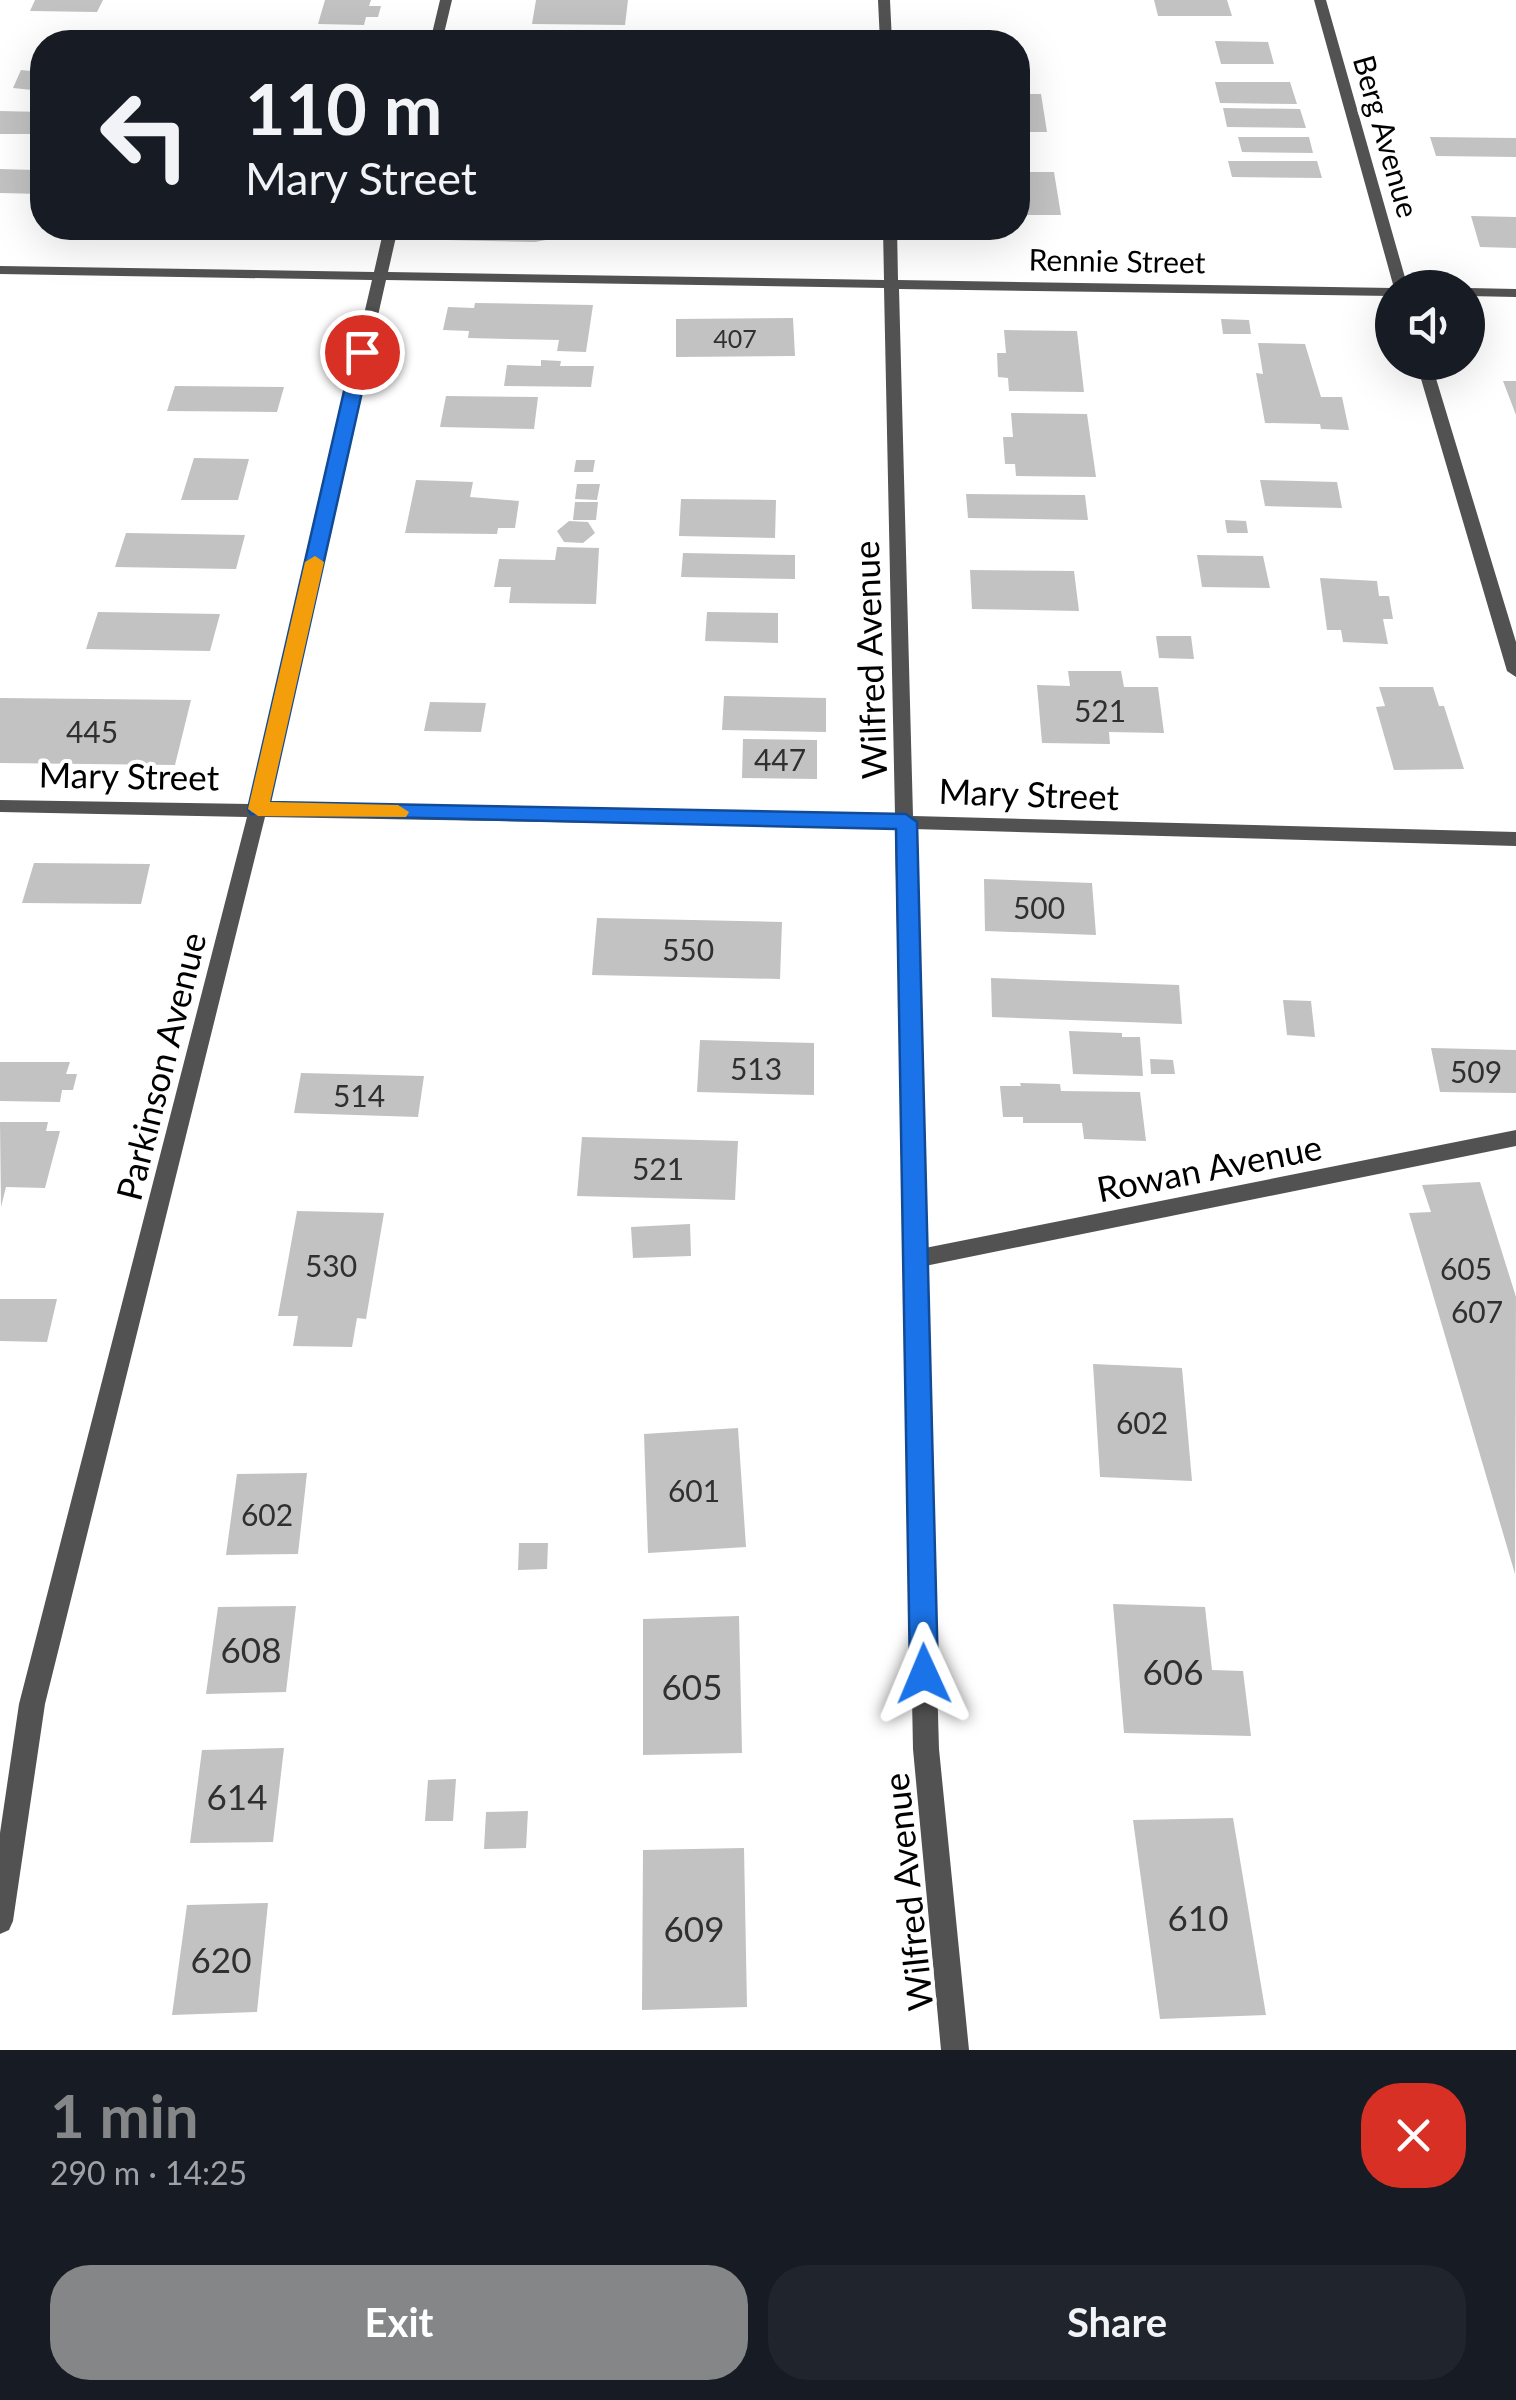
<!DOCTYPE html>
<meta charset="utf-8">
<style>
:root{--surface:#171b24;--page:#20242c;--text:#f1f3f6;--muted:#9ea1a6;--accent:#858687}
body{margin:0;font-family:Lato,sans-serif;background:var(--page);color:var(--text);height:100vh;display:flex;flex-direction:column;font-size:38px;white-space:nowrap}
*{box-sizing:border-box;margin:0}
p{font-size:32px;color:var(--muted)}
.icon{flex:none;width:55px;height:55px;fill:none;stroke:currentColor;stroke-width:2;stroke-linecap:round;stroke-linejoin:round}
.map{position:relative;height:2050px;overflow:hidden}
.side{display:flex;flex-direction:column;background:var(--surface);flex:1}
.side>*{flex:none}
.banner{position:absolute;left:30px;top:30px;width:1000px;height:210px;border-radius:40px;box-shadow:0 10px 40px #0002;background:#171b24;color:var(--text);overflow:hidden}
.controls{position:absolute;left:1375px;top:270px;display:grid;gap:20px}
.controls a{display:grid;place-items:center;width:110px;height:110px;border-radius:50%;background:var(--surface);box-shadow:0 10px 40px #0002;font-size:50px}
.pin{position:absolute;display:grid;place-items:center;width:85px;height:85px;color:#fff;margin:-42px;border:5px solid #fff;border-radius:50%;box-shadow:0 2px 10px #0007}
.me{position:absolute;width:110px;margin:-55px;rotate:359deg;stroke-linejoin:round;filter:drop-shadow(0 0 8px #0008)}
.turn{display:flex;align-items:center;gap:35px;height:210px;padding:0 50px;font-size:45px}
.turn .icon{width:130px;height:130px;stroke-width:2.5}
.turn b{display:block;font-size:70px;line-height:85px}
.round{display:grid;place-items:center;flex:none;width:105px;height:105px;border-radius:40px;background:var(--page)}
.headline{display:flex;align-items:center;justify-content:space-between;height:170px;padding:0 50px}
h1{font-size:60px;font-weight:700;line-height:75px;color:var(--accent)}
.button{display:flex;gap:20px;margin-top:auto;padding:20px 50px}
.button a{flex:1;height:115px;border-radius:40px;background:var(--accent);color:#fff;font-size:40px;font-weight:700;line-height:115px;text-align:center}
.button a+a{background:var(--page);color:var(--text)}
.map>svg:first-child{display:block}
.building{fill:#c2c2c2}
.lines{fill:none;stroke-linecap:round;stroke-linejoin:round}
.street{fill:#525252;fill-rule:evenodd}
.route{fill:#1a73e8;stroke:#114b97;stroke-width:2.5}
.slow{fill:#f59e0b}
.labels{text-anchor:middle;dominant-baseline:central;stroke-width:8;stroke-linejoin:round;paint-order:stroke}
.far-number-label{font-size:25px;fill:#303030}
.far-street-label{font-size:30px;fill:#000;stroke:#fff}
.number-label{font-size:30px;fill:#303030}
.street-label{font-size:35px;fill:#000;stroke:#fff}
.near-number-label{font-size:35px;fill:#303030}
</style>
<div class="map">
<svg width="1516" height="2050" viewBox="0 0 1516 2050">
<rect width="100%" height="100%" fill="#fff"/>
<path class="building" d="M35 0H103L97 12 30 11Z
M325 0H371L369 6H381L378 17H366L364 25 318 24Z
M536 0H628L625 25 532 24Z
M1154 0H1227L1232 16H1158Z
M1215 41 1268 42 1274 64H1221Z
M33 67H42V91L13 88 21 70 31 71Z
M1215 82H1290L1297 104 1220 103Z
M1018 94H1041L1047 132H1018Z
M1223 108 1300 109 1306 128 1227 127Z
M0 111 42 112V134H0Z
M1238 137H1309L1313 153 1242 152Z
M1430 137 1516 138V157L1436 156Z
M1228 161H1317L1322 178 1232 177Z
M0 169 35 170 31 178H42L41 194 0 193Z
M1018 172H1054L1061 215H1018Z
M1471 216 1516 217V248L1480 247Z
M250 228H335L332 240 247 238Z
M450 228H553L551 239 535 242 447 240Z
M475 303 593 305 586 352 557 351 559 340 468 338 469 331 443 330 448 307 474 308Z
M793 318 795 356 676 357V319Z
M1221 319 1249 320 1251 334H1223Z
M1004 330 1077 331 1084 392 1009 391 1008 378 998 377 997 353H1006Z
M1258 343 1305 344 1321 397H1342L1349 430 1321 429 1320 424 1265 423 1256 373 1263 374Z
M541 360 561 361 560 366H594L591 387 504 386 507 365 541 366Z
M1503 381H1516V415Z
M175 386 284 387 277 412 167 411Z
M446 396 538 397 534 429 440 427Z
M1011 413 1087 414 1096 477 1016 476 1015 464H1005L1003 437H1013Z
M194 458 249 459 238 500H181Z
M576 460H595L593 472H574Z
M416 480 473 482 470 497 519 501 515 528H498L497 534 405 533Z
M1260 480 1337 482 1342 508 1265 506Z
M577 484H600L597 500 575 499Z
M966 494 1085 495 1088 520 968 518Z
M681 499 776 500 775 538 679 536Z
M575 502H598L596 520H573Z
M1225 520 1246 521 1248 533H1227Z
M569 521 588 522 595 533 583 543 564 542 557 531Z
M126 533 245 535 236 569 115 567Z
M557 547 599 548 596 604 509 603 511 587H494L499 559 555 560Z
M683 553 795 555V579L681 577Z
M1197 555 1263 556 1270 588 1202 587Z
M970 570 1074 571 1079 611 972 609Z
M1320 578 1377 581 1379 596H1389L1393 619H1383L1388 644 1343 642 1341 630H1327Z
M98 612 220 614 210 651 86 649Z
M707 612 778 613V643L705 641Z
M1156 636H1191L1194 659 1159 658Z
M1068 671H1121L1124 687H1158L1164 733 1109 732 1110 744 1042 743 1037 685 1070 686Z
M1379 687H1433L1439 706H1444L1464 769 1394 770 1376 707 1385 706Z
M724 696 826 698V732L722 730Z
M0 698 191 700 175 765 0 763Z
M430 702 486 703 481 732 424 731Z
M743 739 817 740V779L742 778Z
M34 863 150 864 141 904 22 903Z
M984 879 1092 883 1096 935 985 931Z
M597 918 782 922 780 979 592 975Z
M991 978 1179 985 1182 1024 992 1017Z
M1283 1000 1311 1001 1315 1037 1287 1035Z
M1069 1031 1122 1033V1037H1140L1143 1076 1073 1074Z
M700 1040 814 1043V1095L697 1092Z
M1431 1048 1516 1050V1093L1440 1092Z
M1150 1059 1173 1060 1175 1074H1151Z
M0 1062H70L66 1074H77L73 1090H62L60 1102 0 1101Z
M301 1073 424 1076 418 1117 294 1113Z
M1020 1083 1060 1084 1061 1091 1140 1092 1146 1141 1084 1139 1082 1123H1023V1117H1003L1000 1086H1021Z
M0 1122H48L46 1131H60L45 1188 6 1187 1 1207Z
M582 1137 738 1141 735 1200 577 1196Z
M1480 1182 1516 1297 1515 1574 1409 1213 1431 1212 1422 1185Z
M297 1211 384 1213 366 1319 357 1318 352 1347 293 1346 298 1316H278Z
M690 1224 691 1256 633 1258 631 1227Z
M0 1299H57L47 1342 0 1341Z
M1093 1364 1182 1368 1192 1481 1100 1477Z
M738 1428 746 1547 648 1553 644 1434Z
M307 1473 298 1554 226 1555 237 1474Z
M519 1543H548L547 1569 518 1570Z
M1113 1604 1205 1607 1212 1670 1243 1671 1251 1736 1124 1733Z
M296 1606 286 1692 206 1694 218 1607Z
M739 1616 742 1753 643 1755V1619Z
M284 1748 273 1842 190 1843 202 1750Z
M456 1779 453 1821H425L428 1780Z
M528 1811 526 1848 484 1849 486 1812Z
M1233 1818 1266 2015 1160 2019 1133 1820Z
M744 1848 747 2007 642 2010 643 1850Z
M268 1903 257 2012 172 2015 187 1905Z"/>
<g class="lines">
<path class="street" d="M440 0H452L442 42H430Z
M878 0H890L892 42H880Z
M1314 0H1326L1408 288H1394Z
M384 228H398L388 272 884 280 883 228H897L898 280 1392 288V296L899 289 913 816 1516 832V846L913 829 925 1248 1516 1130V1146L925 1266 939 1749 969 2050H941L913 1749 895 828 265 817 45 1704 13 1921 9 1930 0 1934V1833L19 1704 247 817 0 812V800L250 804 372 280 0 274V266L374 272ZM386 280 884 288 895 815 268 804Z
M1468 288 1516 289V297L1468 296Z
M1416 362H1431L1516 642V677L1507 671Z"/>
</g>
<path class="route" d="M362 347 371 352 270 802 906 814 917 822 938 1674 934 1683 924 1687 914 1683 910 1674 896 829 251 814 248 809 353 352Z"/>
<path class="slow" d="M315 556 324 562 270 802 398 805 409 812 406 817 258 816 248 809 305 562Z"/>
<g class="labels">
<g class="far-number-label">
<text x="735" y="338">407</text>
</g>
<g class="far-street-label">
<text transform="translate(1387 136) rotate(74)">Berg Avenue</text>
<text transform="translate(1117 260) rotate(1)">Rennie Street</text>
</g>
<g class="number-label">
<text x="1100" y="710">521</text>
<text x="92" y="731">445</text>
<text x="780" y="759">447</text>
<text x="1039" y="907">500</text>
<text x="688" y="949">550</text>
<text x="756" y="1068">513</text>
<text x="1476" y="1071">509</text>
<text x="359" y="1095">514</text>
<text x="658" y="1168">521</text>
<text x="331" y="1265">530</text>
<text x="1466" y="1268">605</text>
<text x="1477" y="1311">607</text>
<text x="1142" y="1422">602</text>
<text x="694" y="1490">601</text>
<text x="267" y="1514">602</text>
</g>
<g class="street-label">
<text transform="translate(869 660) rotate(-92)">Wilfred Avenue</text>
<text transform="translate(129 775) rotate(1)">Mary Street</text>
<text transform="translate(1029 793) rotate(2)">Mary Street</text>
<text transform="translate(160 1066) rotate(-76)">Parkinson Avenue</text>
<text transform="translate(1209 1167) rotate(-11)">Rowan Avenue</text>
<text transform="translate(907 1892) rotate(-96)">Wilfred Avenue</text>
</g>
<g class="near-number-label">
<text x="251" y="1649">608</text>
<text x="1173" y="1671">606</text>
<text x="692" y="1686">605</text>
<text x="237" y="1796">614</text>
<text x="1198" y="1917">610</text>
<text x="694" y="1928">609</text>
<text x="221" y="1959">620</text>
</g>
</g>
</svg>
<div class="controls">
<a><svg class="icon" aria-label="sound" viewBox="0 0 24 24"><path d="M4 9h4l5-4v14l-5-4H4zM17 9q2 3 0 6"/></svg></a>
</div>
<div class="pin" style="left:362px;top:352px;background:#d93025"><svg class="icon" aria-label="arrive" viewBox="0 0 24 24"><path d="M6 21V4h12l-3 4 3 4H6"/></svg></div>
<svg class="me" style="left:924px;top:1674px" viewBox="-20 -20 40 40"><path d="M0-17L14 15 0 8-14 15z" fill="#1a73e8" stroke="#fff" stroke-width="4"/></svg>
<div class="banner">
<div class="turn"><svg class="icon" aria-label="left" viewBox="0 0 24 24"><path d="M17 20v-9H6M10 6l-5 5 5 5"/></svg><div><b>110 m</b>Mary Street</div></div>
</div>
</div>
<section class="side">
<div class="headline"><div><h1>1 min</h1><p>290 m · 14:25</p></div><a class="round" style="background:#d93025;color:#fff"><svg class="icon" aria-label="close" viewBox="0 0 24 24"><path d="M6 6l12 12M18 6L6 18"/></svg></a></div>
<div class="button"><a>Exit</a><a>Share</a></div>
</section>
